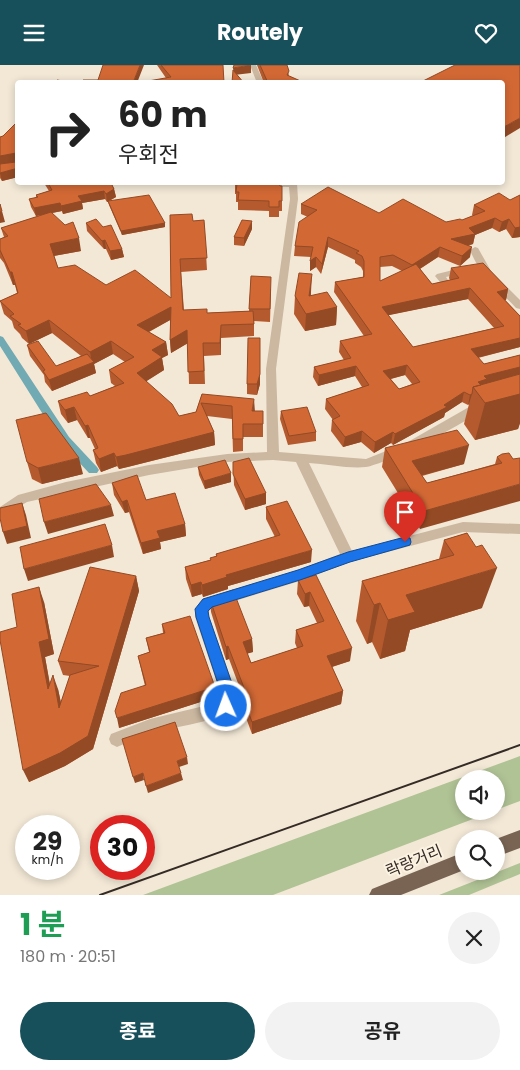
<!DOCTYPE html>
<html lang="ko">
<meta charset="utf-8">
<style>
:root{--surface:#fff;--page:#f2f2f2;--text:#222;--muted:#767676;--accent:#17505a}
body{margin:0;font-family:Poppins,"Noto Sans KR",sans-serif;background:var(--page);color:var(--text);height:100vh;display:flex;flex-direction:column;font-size:19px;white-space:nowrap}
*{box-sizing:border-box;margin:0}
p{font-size:16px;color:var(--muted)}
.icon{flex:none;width:28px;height:28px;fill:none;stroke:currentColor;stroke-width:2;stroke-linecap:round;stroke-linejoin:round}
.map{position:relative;height:830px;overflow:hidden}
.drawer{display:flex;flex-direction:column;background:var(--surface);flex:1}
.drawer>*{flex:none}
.hud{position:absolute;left:15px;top:15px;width:490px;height:105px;border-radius:5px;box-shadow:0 2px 8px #0003;background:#fff;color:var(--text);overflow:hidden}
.tools{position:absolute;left:455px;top:705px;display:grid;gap:10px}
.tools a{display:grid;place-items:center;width:50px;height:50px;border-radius:50%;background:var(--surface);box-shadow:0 2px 8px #0003;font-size:25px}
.speed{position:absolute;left:15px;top:750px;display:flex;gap:10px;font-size:25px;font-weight:700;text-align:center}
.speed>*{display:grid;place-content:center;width:65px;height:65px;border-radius:50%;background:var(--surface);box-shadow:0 2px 8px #0003;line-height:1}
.speed small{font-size:12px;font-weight:400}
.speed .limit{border:8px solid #d22;background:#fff;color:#111}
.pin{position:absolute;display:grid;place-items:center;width:42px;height:42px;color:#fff;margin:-51px -21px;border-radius:50% 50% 50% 0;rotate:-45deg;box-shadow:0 0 5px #0007}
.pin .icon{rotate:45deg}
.me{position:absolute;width:55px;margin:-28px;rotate:358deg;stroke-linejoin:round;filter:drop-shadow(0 0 4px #0008)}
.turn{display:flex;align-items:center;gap:18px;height:105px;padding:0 20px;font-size:22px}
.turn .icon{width:65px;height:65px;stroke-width:2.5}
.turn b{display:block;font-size:35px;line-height:42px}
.round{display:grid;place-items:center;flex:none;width:52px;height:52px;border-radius:26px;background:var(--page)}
.overview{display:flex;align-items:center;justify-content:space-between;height:85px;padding:0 20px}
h1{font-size:30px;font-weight:700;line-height:38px;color:#1e9e55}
.button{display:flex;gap:10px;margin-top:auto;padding:10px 20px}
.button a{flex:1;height:58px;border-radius:30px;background:var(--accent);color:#fff;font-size:20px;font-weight:700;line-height:58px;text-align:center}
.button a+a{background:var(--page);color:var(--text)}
header{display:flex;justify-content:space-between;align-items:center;height:65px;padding:0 20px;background:var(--accent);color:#fff;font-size:22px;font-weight:700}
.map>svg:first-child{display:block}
.green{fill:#b0c395}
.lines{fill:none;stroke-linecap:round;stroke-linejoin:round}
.canal{fill:#72aab3;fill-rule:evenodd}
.minor{fill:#ccb8a1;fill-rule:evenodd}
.major{fill:#796454;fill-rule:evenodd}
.tram{stroke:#352b25;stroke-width:2}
.wall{fill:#b55a2e;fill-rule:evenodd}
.shaded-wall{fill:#934a25}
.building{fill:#d26935;stroke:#934a25;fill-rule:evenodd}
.route{fill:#1a73e8;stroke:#114b97}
.labels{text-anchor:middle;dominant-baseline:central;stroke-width:4;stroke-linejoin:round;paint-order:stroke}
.near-street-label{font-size:16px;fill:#352b25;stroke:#fbf2e2}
</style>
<header><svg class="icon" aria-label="menu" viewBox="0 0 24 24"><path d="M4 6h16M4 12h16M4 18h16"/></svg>Routely<svg class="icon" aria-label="heart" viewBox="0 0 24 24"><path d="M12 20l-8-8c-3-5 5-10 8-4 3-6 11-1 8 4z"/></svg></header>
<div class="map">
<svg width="520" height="830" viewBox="0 0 520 830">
<rect width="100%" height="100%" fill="#f3e8d6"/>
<path class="green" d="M520 691V736L496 745V714H464V746H494L273 830H143Z
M520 798V809L469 830H439Z"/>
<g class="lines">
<path class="canal" d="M0 271 3 272 69 372 97 402 99 405 97 408H89L61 378 0 281Z"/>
<path class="minor" d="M250 0H256L264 18H257Z
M243 118H297L298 134 276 304 279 387 366 394 406 378 476 338 480 337 486 341C476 354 384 400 366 402 350 404 326 399 309 398L352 486 463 457 520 459V469L463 467 350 497 300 516 212 543 209 546V552L239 636C229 657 178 660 157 667 143 671 130 676 117 682L111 679 109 674 111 669 150 654 208 640 222 633 195 552V544L202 534 298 505 340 489 296 397 273 395 227 397 149 410 27 437 0 453V442L18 430 66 417 149 400 227 389 267 387 266 304 290 134 289 122 247 121Z
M475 182 478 183 491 206 520 235V244L516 243C499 225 479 209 470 185Z
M465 202 468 203V207L446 212 448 215 446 217H440L435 211 437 209Z"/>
<path class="major" d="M520 765V783L496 792V774Z
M464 787V805L401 830H369L372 824Z"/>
<path class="tram" d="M100 830 520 680"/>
</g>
<path class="wall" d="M157 0H223L166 13Z
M257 0H287L289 11 305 18H264Z
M18 56V112L2 116 0 113V72L3 71Z
M44 118H111L114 124 116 132 109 136 165 158V162L122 170 109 140 108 137H107L105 134 82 138 83 144 63 149 62 146 52 148 81 186 54 191 58 203 106 220 171 233 170 150 193 156 204 155 207 205 181 207 184 245 207 248 249 246 251 211 271 224 270 257 254 256V271L221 273V290L204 291 205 319H189L188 278 171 288 170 275V255L149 267 166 277 168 290 162 293 164 305 146 316 179 351 196 347 202 329 255 346H263V372H243V386L233 387 232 354 207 351 214 367 215 380 128 402 119 404 117 401 101 407 96 398 93 385 95 384 90 373H88L77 355 68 358 61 349 58 336 90 331 115 321 111 318 109 305 125 297 113 289 94 299 96 308 52 326 45 317 44 310 30 291 27 280 56 301 81 291 52 268 29 279 22 273 20 269 14 263 12 256 4 249 0 236 17 228 15 220H13L4 198 0 193V174L4 172 1 163 42 150 36 151 31 142 29 134 36 133V130L49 126Z
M235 118 282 121V146H279V152H269V146L238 145V137H236V129H235Z
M413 118H425L420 120Z
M520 130V172L512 173 506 164 499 167 492 163 475 170 473 179 468 181 470 192 460 201 438 192 420 204 432 219 450 215 449 213 451 203 508 224 506 235H505L520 251V282L478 293 484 299 520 290V358L518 364 475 375 464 359 469 339 468 340 462 337 445 348 444 352 393 380 391 378 374 388 361 377 343 382 331 366 332 355H333L325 344 326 334 362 322 355 311 318 321 313 312 314 302 344 295 339 287 340 276 364 271 334 227 335 217 363 212V206L361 202 355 198V195L328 182 321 209 316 202 310 206 311 192 294 191 295 181 308 152 301 149V139L446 157 462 155 473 151 472 150 474 140 510 135ZM392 201 402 206 380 216V202ZM468 234 494 263 413 282 388 250ZM405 310 412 319 399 324 391 314Z
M86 158 103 162 122 184 124 192 111 195 106 184H104L87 166Z
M252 164 244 181 234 180V172Z
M311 227V230L337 242 336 260 305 266 294 249 295 231Z
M260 273V319L257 330 247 329V319Z
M281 346 316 367V376L288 380 280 354Z
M385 383 464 399 422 411 427 418 495 399 497 392 513 394 420 464 382 402Z
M27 397 83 409 42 419 32 414Z
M233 397 266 428V439L245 445 234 420Z
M198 402 231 417 205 424 199 410Z
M112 418 146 435 185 459 186 471 160 477 161 484 143 489 129 447 125 448 114 430Z
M266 442 311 497 228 521V524L203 532 202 529 192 532 186 514 185 502 210 495 216 491V489L275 472 266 454Z
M467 468 482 543 410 565 405 586 380 594 372 577 367 579 356 556 362 516 439 494 444 475Z
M316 510 350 596 332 602 343 626 341 639 252 669 242 642V629L229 594 226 595 211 547 210 534 252 574 253 587 247 588 251 598 297 583 295 578 296 565 317 558 309 541 304 542 297 529 298 515Z
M136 511 139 526 93 684 65 701 29 717 17 562 44 537 54 589 45 592 50 619 58 624 61 638 70 611 63 610 58 596Z
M162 559 215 622 216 632 119 663 145 621 138 591 149 587 146 573 163 568Z"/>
<path class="shaded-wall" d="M140 0H144L137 18H133Z
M251 0V8L234 10 233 3Z
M520 53V63L502 74V63Z
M16 88 18 96 0 100V91Z
M18 103V112L2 116 0 108Z
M114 124 116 132 107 137 106 129Z
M104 126 105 134 82 138 83 144 63 149 61 141 78 131Z
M60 138 62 146 36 151 34 143Z
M2 146 5 157 0 158V147Z
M495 153 492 163 475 170 473 179 449 184 451 174 469 163Z
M509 154 506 164 499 167 502 157Z
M252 156V164L244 181V173Z
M165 158V162L122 170 121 166Z
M520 162V172L512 173 515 163Z
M328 172V182L321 209 322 199Z
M79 173 81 186 53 191 50 179Z
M105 175 106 184H104L102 176Z
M440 182 438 192 410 210 412 200Z
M472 182 470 192 460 201 462 191Z
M122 184 124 192 111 195 110 186Z
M316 192V202L310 206V196Z
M10 207H12L15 220H13Z
M312 209 311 227 308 248 337 242 336 260 305 266 306 249Z
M470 223 468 234 380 252 382 242Z
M508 224 506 235 495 237 497 227Z
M171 242 172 254 139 272 137 260Z
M49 255 52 268 29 279 26 266Z
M221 260V290L220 278Z
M187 265 188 278 171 288 170 275Z
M520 273V282L468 295 471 284Z
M111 276 113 289 94 299 96 308 52 326 49 315 92 298 90 287Z
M166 277 168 290 162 293 164 305 139 321 137 308 152 285Z
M407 300 405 310 382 316 383 306Z
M356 301 355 311 318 321 319 310Z
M520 302V310L483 325 478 317 484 311Z
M260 309V319L257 330V319Z
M464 327 462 337 445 348 444 352 393 380 395 369 444 340Z
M472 329 469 339 468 340 470 330Z
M520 329V358L518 364 475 375 485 338Z
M254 334 255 347 252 346Z
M74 342 77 355 68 358 65 345Z
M88 360 90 373H88L85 361Z
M362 366 361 377 343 382 345 372Z
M214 367 215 380 119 404 116 392Z
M393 367 391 378 374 388 375 377Z
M469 380 464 399 408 414 412 396Z
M114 388 117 401 101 407 99 394Z
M79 393 83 409 42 419 38 403Z
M231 408V417L205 424 204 416Z
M520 419V436L420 464 424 446Z
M266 428V439L245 445V434Z
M127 435 129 447 125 448 122 437Z
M22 438 26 450 31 473 7 479 3 467Z
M111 440 114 451 48 469 44 457Z
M185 459 186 471 160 477 161 484 143 489 141 478 157 466Z
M112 480 114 492 28 516 24 504Z
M312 485 311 497 228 521V524L203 532 202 520 226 510Z
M497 503 482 543 410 565 405 586 380 594 388 555 406 530Z
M136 511 139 526 93 684 65 701 29 717 23 705 88 671Z
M201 517 202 529 192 532 191 520Z
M39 522 44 537 54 589 45 592 53 638 48 624 39 577Z
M310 527 309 541 304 542 305 529Z
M380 538 372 577 367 579 374 540Z
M252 574 253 587 243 590V577Z
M228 581 229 594 226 595V582Z
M352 583 350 596 325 604 327 591Z
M53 610 58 624 65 657 59 643Z
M215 622 216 632 119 663 117 653Z
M343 626 341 639 252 669V657Z
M187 692 188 699 179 702 177 696Z
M143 708 144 715 135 718 133 712Z
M181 708 183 715 148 728 146 721Z"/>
<path class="building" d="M103 0H140L133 18H82L83 15H98Z
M161 0H223L224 18H137L171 12Z
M234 0H251L233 3Z
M260 0H287L289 6 287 10 305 18H268Z
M455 0H520V53L502 63V18H419Z
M233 5 244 18H232Z
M57 15 74 18H55Z
M18 56V90L16 88 0 91V72L3 71Z
M18 96V103L0 108V99L16 97Z
M48 118H111L114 124 106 129 104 126 78 131 82 136 61 141 60 138 34 143 29 134 38 132 36 130 52 125Z
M235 118H279L280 121H282V136H279V142H269V136L238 135 239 127H236L237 119H235Z
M328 122 379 148 403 134 446 157 460 154 462 155 485 146 474 140 499 128 510 135 520 130V162L515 163 509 154 502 157 495 153 469 163 475 169 451 174 472 182 462 191 440 182 412 200 393 190 380 192V216L416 199 432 219 459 213 451 203 483 198 508 224 497 227 520 251V273L471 284 484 299 520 290V302L484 311 487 314 478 317 481 320 473 322 472 329 470 330 464 327 444 340 447 342 395 369 393 367 375 377 362 366 345 372 332 355 340 351 326 334 369 320 356 301 319 310 314 302 351 293 340 276 372 269 335 217 364 212V196L362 191 356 188 359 186 328 172 322 199 316 192 310 196 313 182 295 181 299 157 317 145 301 139ZM470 223 504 261 413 282 382 242ZM407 300 420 317 399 324 383 306Z
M149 130 165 158 121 166 108 136Z
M0 139 2 146 0 147Z
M51 147 65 160 73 157 79 173 50 179 58 203 75 200 106 220 135 205 171 233 170 150 192 149 193 156 204 155 207 193 180 194 183 245 207 244V248L253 246 254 259 221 260 220 278H203L204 306 188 307 187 265 170 275 171 242 137 260 166 277 152 285 162 292 137 308 172 339 179 351 196 347 202 329 254 334 252 346H263V359H243V374H233L232 341 201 338 214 367 126 390 116 392 114 388 99 394 93 385 98 383 88 360 85 361 74 342 65 345 58 336 87 327 90 331 124 318 109 305 134 292 111 276 90 287 49 255 26 266 18 260 21 259 10 251 14 249 0 236 18 228 12 207H10L0 185V174L8 171 1 163Z
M96 154 103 162 111 160 122 184 110 186 105 175 102 176 86 158Z
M242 155 252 156 244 173 234 172Z
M299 208 312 209 309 231 327 227 337 242 306 249 295 231Z
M251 211 271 212 270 244H249Z
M248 273H260V309L257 319H247Z
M38 276 56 301 87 289 94 297 49 315 43 306 45 305 27 280Z
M520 309V329L485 338 473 322Z
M307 342 316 367 289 371 281 346Z
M46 348 79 393 38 403 27 397 16 355Z
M457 365 469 380 412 396 427 418 502 398 497 392 502 389 509 388 513 394 520 393V419L424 446 385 383Z
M249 393 266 428 245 434 233 409V397Z
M225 395 231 408 204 416 198 402Z
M137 410 146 435 175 428 185 459 157 466 160 473 141 478 127 435 122 437 112 418Z
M96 419 111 440 44 457 39 434Z
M287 436 312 485 226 510 227 512 202 520 201 517 191 520 185 502 211 495 210 493 217 491 216 489 280 470 266 442Z
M22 438 27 461 3 467 0 453V443Z
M105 459 112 480 24 504 20 482Z
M467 468 476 482 482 480 497 503 406 530 415 547 388 555 380 538 374 540 362 516 454 490 444 475Z
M90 502 136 511 88 671 60 688 23 705 0 575V567L17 562 12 529 39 522 49 574 39 577 48 624 53 610 59 643 70 610 99 601 58 596Z
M316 510 352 583 327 591 343 626 252 657 242 630 246 628 228 581 226 582 210 534 233 525 252 574 243 577 251 598 303 581 296 565 324 556 310 527 305 529 298 515Z
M190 551 215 622 117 653 115 646 121 628 146 620 138 591 150 587 146 573 165 568 162 559Z
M175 657 187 692 177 696 181 708 146 721 143 708 133 712 122 674Z"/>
<path class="route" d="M405 472 410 473 411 477 410 480 350 497 300 515 212 542 208 546 209 552 238 636 231 646 226 647 221 646 219 641 223 634 196 552 195 544 203 534 298 505 348 487Z"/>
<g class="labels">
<g class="near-street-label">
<text transform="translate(414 796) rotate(-22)">락랑거리</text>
</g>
</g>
</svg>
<div class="tools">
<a><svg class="icon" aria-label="sound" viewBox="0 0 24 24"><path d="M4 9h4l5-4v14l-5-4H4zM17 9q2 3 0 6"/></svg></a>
<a><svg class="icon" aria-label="search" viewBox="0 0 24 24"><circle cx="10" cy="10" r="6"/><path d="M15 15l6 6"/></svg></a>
</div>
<div class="speed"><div>29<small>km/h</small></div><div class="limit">30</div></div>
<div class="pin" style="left:405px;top:477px;background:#d93025"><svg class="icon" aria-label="arrive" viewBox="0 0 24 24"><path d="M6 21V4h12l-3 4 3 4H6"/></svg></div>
<svg class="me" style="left:226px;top:641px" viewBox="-20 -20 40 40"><circle r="17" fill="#1a73e8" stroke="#fff" stroke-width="3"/><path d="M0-11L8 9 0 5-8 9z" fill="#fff"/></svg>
<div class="hud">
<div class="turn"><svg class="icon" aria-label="right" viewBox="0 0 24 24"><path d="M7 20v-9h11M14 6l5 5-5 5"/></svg><div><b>60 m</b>우회전</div></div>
</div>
</div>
<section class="drawer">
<div class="overview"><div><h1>1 분</h1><p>180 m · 20:51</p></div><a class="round"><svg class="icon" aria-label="close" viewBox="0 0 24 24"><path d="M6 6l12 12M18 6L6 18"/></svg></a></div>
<div class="button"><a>종료</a><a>공유</a></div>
</section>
